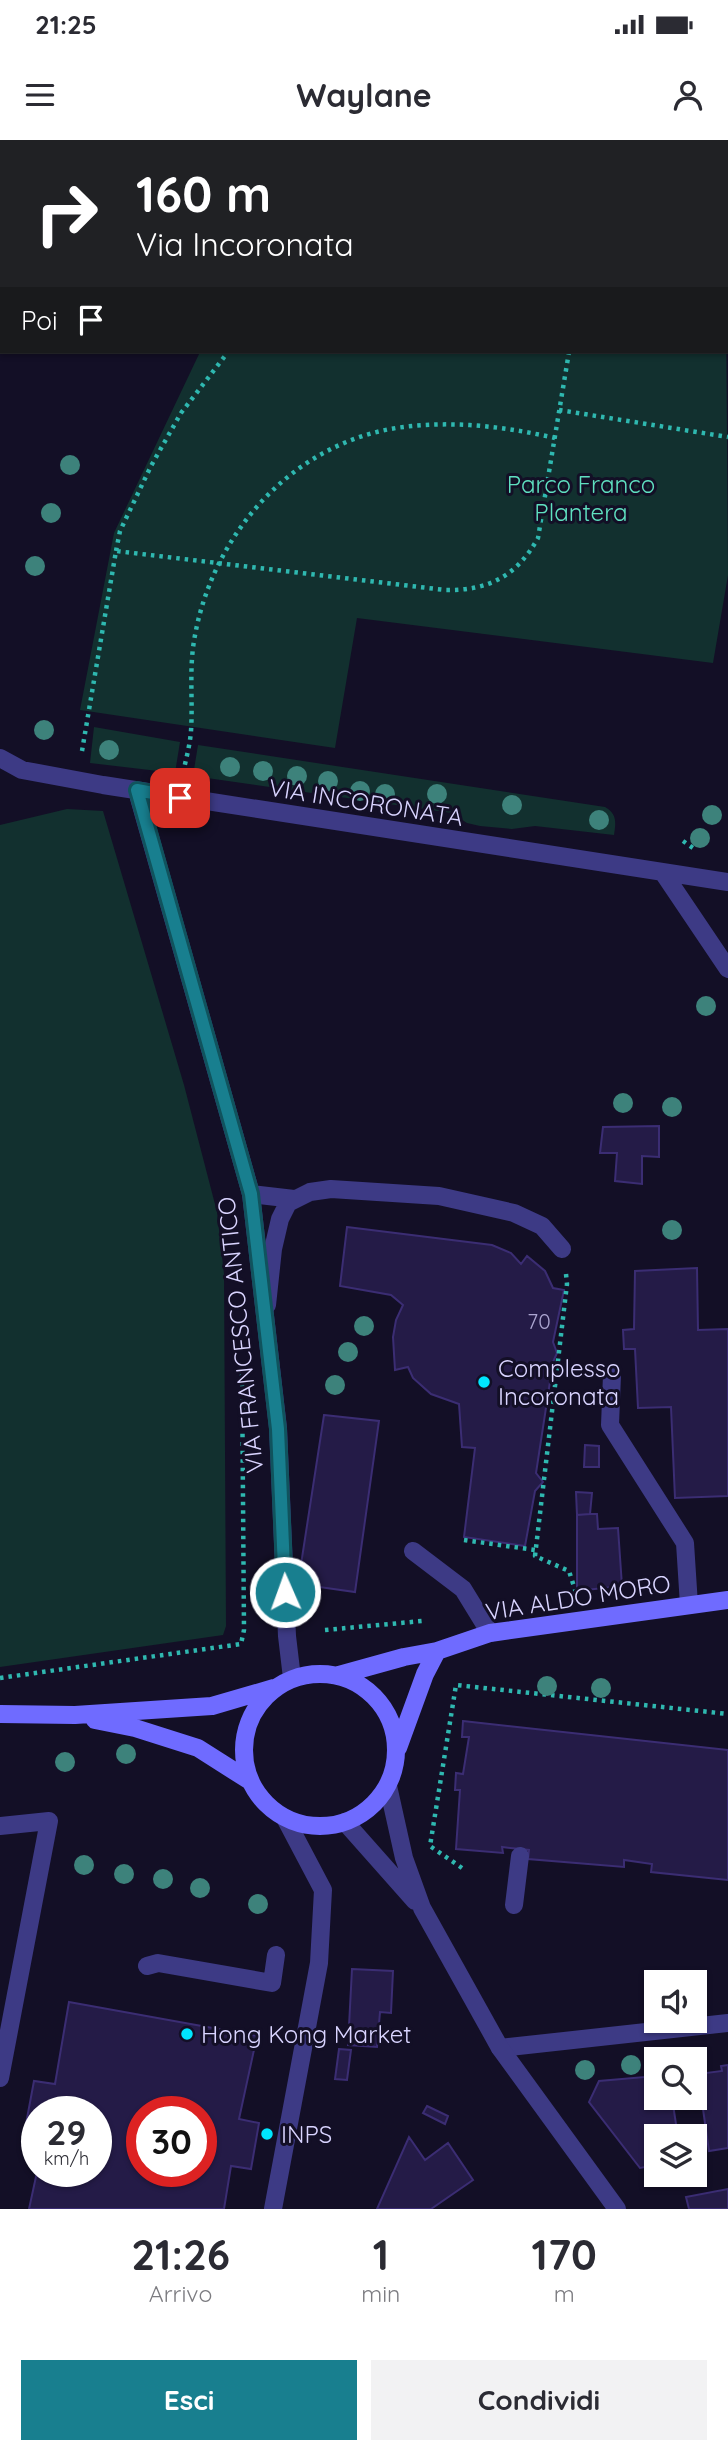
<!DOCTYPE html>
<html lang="it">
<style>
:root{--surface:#fff;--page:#f2f2f3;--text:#2b2b33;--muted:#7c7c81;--accent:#187f8f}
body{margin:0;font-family:Quicksand,sans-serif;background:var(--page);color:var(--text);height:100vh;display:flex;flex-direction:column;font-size:26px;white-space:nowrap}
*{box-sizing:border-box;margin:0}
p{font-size:23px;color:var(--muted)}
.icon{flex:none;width:38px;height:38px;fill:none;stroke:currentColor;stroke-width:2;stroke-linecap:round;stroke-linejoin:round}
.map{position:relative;height:2069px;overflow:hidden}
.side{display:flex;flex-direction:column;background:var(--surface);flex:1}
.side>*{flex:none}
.hud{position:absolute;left:0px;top:0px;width:728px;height:214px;box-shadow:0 2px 5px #0004;background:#202124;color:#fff;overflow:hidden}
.fabs{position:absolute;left:644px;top:1830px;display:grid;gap:14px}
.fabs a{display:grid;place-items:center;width:63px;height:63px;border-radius:0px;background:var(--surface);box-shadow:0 2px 5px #0004;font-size:35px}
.speed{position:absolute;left:21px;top:1956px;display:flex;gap:14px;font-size:35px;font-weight:700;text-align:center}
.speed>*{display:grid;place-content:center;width:91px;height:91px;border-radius:50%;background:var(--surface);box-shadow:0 2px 5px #0004;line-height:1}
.speed small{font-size:18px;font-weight:400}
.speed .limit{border:10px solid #d22;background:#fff;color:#111}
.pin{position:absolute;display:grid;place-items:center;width:60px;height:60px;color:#fff;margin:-30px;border-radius:14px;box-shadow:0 4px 10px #0006}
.me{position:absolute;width:77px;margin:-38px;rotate:358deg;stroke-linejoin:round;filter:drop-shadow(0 0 5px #0008)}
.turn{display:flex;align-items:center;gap:24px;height:147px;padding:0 21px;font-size:32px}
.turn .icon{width:91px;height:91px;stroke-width:2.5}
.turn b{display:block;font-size:49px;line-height:60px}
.then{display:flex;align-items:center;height:66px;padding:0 21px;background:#0003;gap:14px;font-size:26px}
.eta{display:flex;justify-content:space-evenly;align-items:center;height:119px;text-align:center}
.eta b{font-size:42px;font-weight:700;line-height:49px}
.primary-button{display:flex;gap:14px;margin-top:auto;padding:14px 21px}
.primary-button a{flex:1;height:80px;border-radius:0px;background:var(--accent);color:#fff;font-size:28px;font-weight:700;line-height:80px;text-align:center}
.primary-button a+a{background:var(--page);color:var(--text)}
.status{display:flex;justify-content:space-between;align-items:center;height:49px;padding:0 35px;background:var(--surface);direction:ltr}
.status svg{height:19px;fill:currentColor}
header{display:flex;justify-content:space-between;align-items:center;height:91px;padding:0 21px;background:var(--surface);font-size:32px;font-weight:700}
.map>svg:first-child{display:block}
.green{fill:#12302f}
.building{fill:#241b47;stroke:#3b2d73;stroke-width:2;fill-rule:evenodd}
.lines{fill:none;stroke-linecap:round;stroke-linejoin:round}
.path{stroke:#2fb8b0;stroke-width:4.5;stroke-dasharray:3.5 5;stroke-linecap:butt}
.service{stroke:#3d3a85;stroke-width:18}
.minor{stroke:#3d3a85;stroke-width:18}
.tertiary{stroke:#3d3a85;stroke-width:18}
.secondary{stroke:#6f6bff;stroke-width:18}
.tree{fill:#3d827b}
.route-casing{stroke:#10535d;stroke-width:18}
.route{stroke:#187f8f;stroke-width:12}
.poi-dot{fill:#00e5ff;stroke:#130f26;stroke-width:2.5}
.labels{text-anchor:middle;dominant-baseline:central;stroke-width:6;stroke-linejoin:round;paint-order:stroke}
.number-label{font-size:21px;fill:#aca6d1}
.park-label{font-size:24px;fill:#5fe0c0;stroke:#130f26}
.street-label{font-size:24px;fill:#d9d4ff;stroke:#130f26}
.poi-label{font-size:24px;fill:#d9d4ff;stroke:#130f26;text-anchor:start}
</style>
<div class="status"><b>21:25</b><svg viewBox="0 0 49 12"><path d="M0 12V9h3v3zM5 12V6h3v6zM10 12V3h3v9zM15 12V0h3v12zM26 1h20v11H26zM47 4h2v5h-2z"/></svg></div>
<header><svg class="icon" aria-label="menu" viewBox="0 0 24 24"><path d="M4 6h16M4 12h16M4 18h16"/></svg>Waylane<svg class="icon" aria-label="person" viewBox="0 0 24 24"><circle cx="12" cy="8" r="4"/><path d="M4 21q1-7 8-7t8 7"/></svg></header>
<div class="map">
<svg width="728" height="2069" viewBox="0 0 728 2069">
<rect width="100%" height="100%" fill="#130f26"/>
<path class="green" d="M726 157 728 435 713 523 357 478 335 608 80 570 114 393 200 212H726Z
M94 587 180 602 175 633 90 623Z
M198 605 605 667C617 674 616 682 614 695L535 686 512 689 480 686 467 683 452 673 193 636Z
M67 669 103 671 184 945 217 1072 224 1134 226 1486 223 1495 0 1527V685Z"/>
<path class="building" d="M659 986V1017L642 1016V1044L615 1041 617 1013H600L603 987Z
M347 1087 492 1105 511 1113 521 1124 527 1116 545 1131 553 1148 564 1150 553 1202 557 1213 553 1222 536 1333 543 1342 535 1351 525 1406 464 1397 475 1308 462 1307 459 1264 431 1254 413 1238 408 1227 395 1230 393 1197 396 1180 403 1165 391 1155 340 1146Z
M697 1128 698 1190 728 1189V1356L675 1358 671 1267 638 1268 635 1209H624L623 1190 634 1189 635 1131Z
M324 1275 379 1281 355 1452 298 1444Z
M585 1305 599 1306V1327H584Z
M576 1352 592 1353 590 1374 577 1375Z
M590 1374H597L598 1389 618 1388 622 1446 577 1451V1375Z
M463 1581 728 1610V1740L651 1732 652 1724 624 1720V1727L528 1719 529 1710 502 1707 503 1713 456 1709 460 1650H455L456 1633 463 1634 469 1597H462Z
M352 1829 393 1831 391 1873 380 1872 377 1907 348 1905Z
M69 1862 257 1896 239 1979 259 1983 251 2029 231 2026 224 2069H29L37 2032H96V1972H37V1990L25 1989 34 1941 55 1944ZM142 1972H201V2032H142Z
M339 1909 351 1910 347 1940 335 1939Z
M728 1925V2008L709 2011 698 1934 722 1931 721 1926Z
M656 1936V1958H672L678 1997H656V2025L640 2028 589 1962 599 1941Z
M427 1966 448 1976 445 1984 423 1973Z
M409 1997 425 2020 448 2003 473 2040 431 2069H377Z
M728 2049V2069H689L686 2057Z"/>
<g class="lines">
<path class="path" d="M559 270 728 297
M116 411 120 391 151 326 181 273 228 212
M82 611 116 411 445 450C488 451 517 436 538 398L569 212
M183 633C186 619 190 605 191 591 193 561 189 531 194 501 211 396 290 305 396 288 450 280 502 286 555 298
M683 701 693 708
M566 1134 567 1144 535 1416 569 1431 577 1456
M464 1400 535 1410
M325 1490 422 1481
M0 1538 241 1504 244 1490 242 1226
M462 1728 430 1706 456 1545 728 1574"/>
<path class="service" d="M251 1054 294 1059
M267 1165 273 1109 280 1079 288 1063 310 1052 331 1049 439 1056 514 1073 542 1086 562 1109
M612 1235 610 1285 685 1403 689 1465
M413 1411 463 1449 490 1493
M514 1765 520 1716
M147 1826 158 1823 272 1843 276 1815"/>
<path class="minor" d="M0 618 22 630 103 645 728 742
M137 651 251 1054 278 1288 287 1496 292 1538
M664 734 728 829
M0 1686 49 1681 0 1938
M500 1908 728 1883
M273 2069 319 1823 323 1750 285 1678"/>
<path class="tertiary" d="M388 1646 404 1718 422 1768 500 1908 617 2069
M345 1682 415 1761"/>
<path class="secondary" d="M244 1610a76 76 0 1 1 152 0a76 76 0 1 1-152 0Z
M339 1535 404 1517 437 1511 490 1493 728 1460
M0 1574 75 1575 212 1566 274 1548
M95 1580 135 1588 198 1608 250 1641
M398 1608 425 1534 437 1511"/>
</g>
<g class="tree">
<circle cx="70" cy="325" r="10"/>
<circle cx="51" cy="373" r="10"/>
<circle cx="35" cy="426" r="10"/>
<circle cx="44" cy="590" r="10"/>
<circle cx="109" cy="610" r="10"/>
<circle cx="230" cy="627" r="10"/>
<circle cx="263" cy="631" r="10"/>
<circle cx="297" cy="636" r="10"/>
<circle cx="328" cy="641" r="10"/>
<circle cx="360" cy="651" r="10"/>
<circle cx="385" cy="654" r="10"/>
<circle cx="437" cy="654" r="10"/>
<circle cx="512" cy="665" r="10"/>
<circle cx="712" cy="675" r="10"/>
<circle cx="599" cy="680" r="10"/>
<circle cx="700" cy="698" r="10"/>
<circle cx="706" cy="866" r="10"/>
<circle cx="623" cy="963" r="10"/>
<circle cx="672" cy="967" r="10"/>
<circle cx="672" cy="1090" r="10"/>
<circle cx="364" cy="1186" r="10"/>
<circle cx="348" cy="1212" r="10"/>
<circle cx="335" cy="1245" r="10"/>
<circle cx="547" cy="1546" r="10"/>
<circle cx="601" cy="1548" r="10"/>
<circle cx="126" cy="1614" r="10"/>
<circle cx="65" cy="1622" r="10"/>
<circle cx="84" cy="1725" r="10"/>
<circle cx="124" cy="1734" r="10"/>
<circle cx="163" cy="1739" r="10"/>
<circle cx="200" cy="1748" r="10"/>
<circle cx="258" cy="1764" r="10"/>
<circle cx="631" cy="1925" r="10"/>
<circle cx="585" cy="1930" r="10"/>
</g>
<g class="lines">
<defs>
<path id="route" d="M180 658 137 650 251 1054 278 1289 285 1452"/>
</defs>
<use href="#route" class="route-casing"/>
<use href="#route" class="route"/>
</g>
<g class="poi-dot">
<circle cx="484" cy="1242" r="7"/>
<circle cx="187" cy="1894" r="7"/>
<circle cx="267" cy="1994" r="7"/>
</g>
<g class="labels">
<g class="number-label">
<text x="539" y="1181">70</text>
</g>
<g class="park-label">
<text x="581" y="344">Parco Franco<tspan x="581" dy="28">Plantera</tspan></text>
</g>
<g class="street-label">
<text transform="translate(366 662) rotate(9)">VIA INCORONATA</text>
<text transform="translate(240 1195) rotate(-96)">VIA FRANCESCO ANTICO</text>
<text transform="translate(578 1457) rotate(-9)">VIA ALDO MORO</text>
</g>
<g class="poi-label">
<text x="498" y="1228">Complesso<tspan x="498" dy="28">Incoronata</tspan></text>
<text x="201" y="1894">Hong Kong Market</text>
<text x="281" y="1994">INPS</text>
</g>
</g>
</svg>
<div class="fabs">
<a><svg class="icon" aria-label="sound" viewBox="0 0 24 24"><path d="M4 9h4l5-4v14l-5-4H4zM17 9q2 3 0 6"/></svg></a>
<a><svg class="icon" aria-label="search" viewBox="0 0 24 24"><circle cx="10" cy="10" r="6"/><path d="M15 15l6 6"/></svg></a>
<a><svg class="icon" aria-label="layers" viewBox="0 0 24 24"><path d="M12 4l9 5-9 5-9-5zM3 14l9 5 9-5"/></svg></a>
</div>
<div class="speed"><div>29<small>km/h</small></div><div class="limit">30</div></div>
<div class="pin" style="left:180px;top:658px;background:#d93025"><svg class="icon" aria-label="arrive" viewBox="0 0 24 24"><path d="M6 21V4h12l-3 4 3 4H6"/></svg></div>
<svg class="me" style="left:285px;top:1452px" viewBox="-20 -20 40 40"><circle r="17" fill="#187f8f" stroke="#fff" stroke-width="3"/><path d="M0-11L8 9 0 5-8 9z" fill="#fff"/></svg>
<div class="hud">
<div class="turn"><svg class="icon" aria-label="right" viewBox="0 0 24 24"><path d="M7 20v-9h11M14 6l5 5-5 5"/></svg><div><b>160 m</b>Via Incoronata</div></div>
<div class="then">Poi<svg class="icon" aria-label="arrive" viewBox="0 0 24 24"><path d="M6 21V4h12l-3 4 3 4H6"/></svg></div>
</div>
</div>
<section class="side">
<div class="eta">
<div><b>21:26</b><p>Arrivo</p></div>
<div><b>1</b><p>min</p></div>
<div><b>170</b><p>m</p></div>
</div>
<div class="primary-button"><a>Esci</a><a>Condividi</a></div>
</section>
